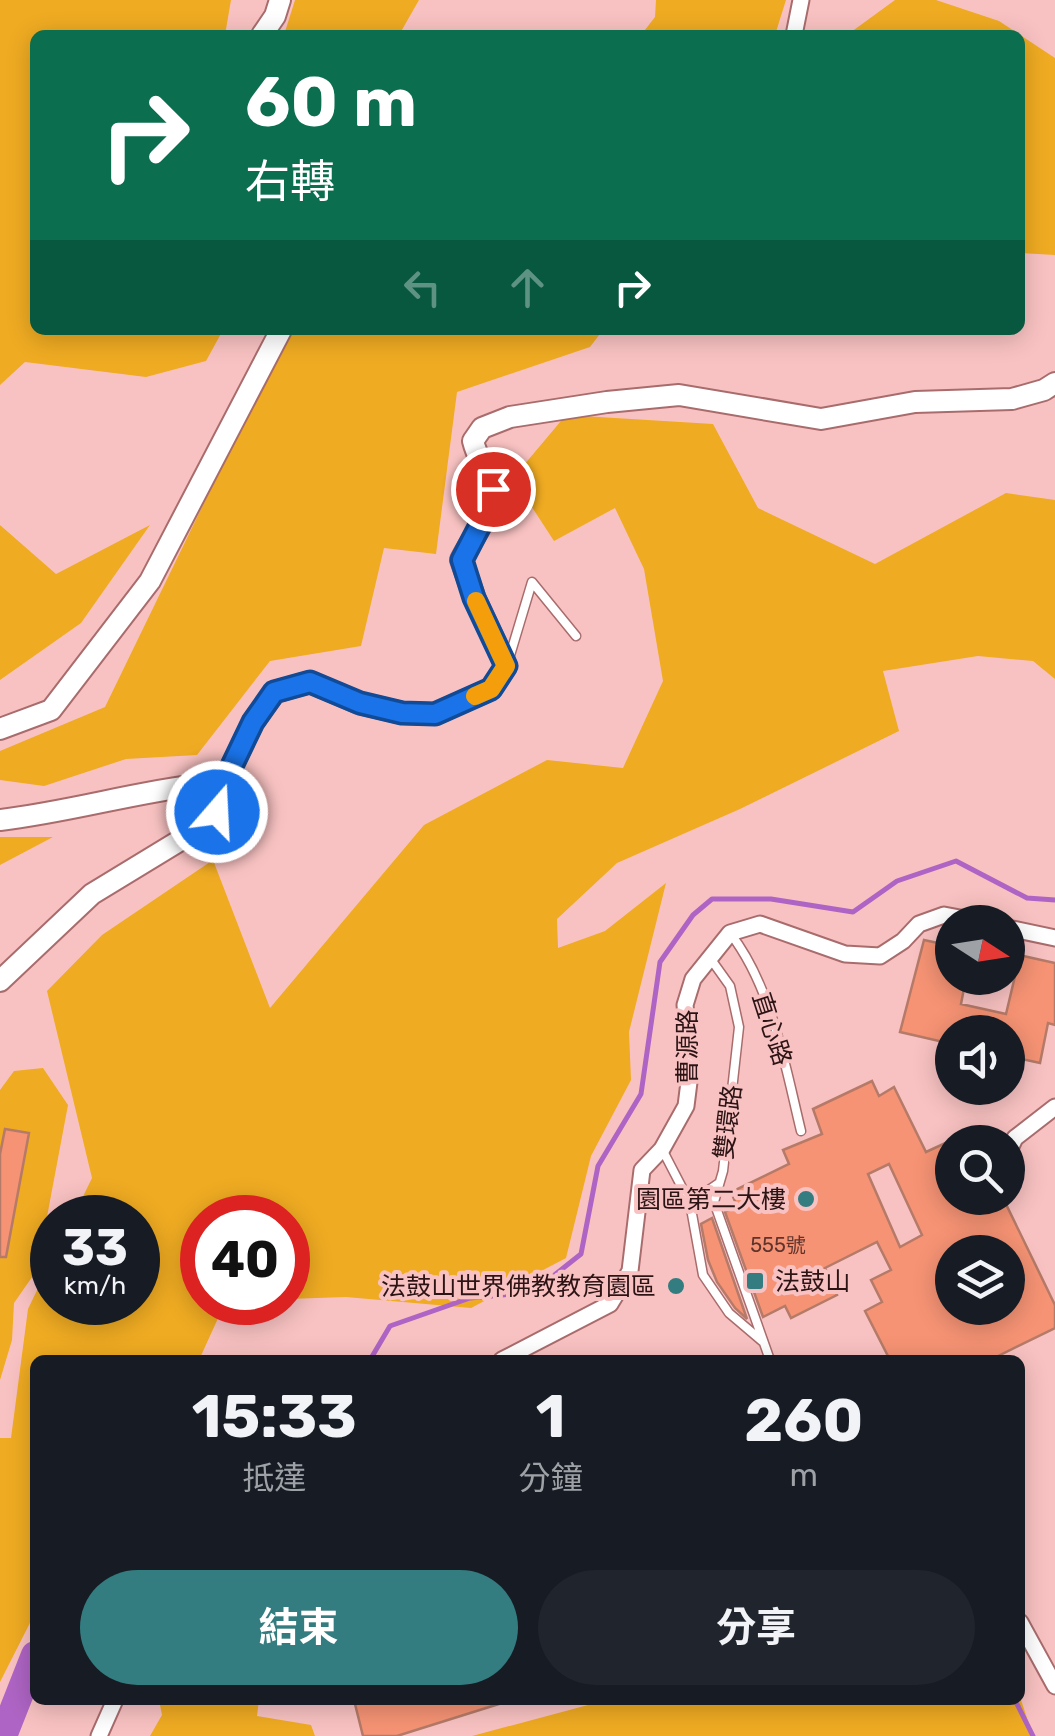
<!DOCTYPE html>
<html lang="zh-TW">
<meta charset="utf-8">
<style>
:root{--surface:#171b24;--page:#20242c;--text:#f1f3f6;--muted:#9ea1a6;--accent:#337c7f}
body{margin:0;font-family:Rubik,"Noto Sans TC",sans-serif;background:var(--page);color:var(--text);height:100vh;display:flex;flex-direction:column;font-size:38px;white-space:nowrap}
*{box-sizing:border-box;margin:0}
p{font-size:32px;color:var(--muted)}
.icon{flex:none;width:55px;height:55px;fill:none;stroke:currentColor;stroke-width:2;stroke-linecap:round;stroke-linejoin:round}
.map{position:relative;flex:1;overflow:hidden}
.drawer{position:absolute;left:30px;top:1355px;width:995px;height:350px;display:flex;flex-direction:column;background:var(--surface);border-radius:15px;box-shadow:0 5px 25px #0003}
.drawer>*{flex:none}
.hud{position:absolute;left:30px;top:30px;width:995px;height:305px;border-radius:15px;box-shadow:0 5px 25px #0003;background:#0b6e4f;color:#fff;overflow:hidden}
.needle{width:65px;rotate:102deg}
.fabs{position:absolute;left:935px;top:905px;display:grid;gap:20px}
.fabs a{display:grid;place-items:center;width:90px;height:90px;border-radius:50%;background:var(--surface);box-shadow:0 5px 25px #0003;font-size:50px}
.speed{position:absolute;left:30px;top:1195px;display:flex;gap:20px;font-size:50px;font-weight:700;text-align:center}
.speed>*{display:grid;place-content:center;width:130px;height:130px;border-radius:50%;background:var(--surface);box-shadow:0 5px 25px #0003;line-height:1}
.speed small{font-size:25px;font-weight:400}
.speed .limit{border:15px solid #d22;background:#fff;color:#111}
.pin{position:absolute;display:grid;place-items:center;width:85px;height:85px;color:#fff;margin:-42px;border:5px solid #fff;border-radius:50%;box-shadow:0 2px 10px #0007}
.me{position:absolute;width:110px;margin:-55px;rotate:19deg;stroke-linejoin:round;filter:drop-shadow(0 0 8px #0008)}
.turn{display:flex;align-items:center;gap:35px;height:210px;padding:0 50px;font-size:45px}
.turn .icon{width:130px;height:130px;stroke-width:2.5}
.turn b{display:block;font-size:70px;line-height:85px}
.lanes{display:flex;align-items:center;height:95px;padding:0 50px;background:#0003;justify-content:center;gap:50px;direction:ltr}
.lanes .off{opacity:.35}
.eta{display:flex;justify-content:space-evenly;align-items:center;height:170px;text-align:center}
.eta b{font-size:60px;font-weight:700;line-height:70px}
.primary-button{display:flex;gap:20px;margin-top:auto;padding:20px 50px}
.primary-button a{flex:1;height:115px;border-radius:60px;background:var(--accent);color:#fff;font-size:40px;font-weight:700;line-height:115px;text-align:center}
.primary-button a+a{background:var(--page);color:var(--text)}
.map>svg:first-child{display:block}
.green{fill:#efab22}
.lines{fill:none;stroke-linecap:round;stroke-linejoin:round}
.stream{stroke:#ae64c4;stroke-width:5}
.river{stroke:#ae64c4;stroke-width:28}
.building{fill:#f69374;stroke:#b57a68;stroke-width:2.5;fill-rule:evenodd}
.lane-casing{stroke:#a96c6d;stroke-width:11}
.street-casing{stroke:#a96c6d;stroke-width:19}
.secondary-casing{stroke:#a96c6d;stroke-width:24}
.lane{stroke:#fff;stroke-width:8}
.street{stroke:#fff;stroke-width:15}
.secondary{stroke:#fff;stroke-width:20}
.route-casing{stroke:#114b97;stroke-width:25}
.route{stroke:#1a73e8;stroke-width:18}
.slow{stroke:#f59e0b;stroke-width:18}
.poi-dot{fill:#337c7f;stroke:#f9c2c2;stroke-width:4}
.labels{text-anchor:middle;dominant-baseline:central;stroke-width:8;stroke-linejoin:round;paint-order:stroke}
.number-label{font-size:20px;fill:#5e342d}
.street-label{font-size:25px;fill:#2c1415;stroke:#f9c2c2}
.poi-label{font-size:25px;fill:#2c1415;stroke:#f9c2c2;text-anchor:end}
</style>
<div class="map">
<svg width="1055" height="1736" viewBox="0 0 1055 1736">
<rect width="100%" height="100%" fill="#f9c2c2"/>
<path class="green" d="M0 0H231L225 35H35V330H223L206 361 146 377 25 362 0 385Z
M295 0H419L399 35H284Z
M656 0H786L775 35H641L655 17Z
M895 0H936L999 21 1055 58V255L1020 253V35H847Z
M288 330H603L590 347 457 392 436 554 384 548 361 646 270 661 197 755 126 759 44 786 0 780V751L105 707Z
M566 415 713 424 758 508 875 564 1006 493 1055 500V679L1033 661 978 656 883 671 899 731 740 809 617 863 557 919 558 948 605 931 666 883 629 1032 631 1080 591 1156 566 1258 471 1308 346 1297 288 1299V1218H202V1302L225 1303 199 1360H35V1613L0 1682V1438H11L28 1309 52 1259V1302H138V1218L73 1217 92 1178 47 991 102 935 213 860 270 1008 424 825 547 760 623 768 663 681 644 569 615 508 554 541 513 478Z
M0 525 56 574 150 525 81 623 0 680Z
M0 837H53L0 865Z
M43 1068 68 1105 37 1270 14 1303 12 1340 0 1380V1090L14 1071Z
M1020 1697 1033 1736H472L588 1705 711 1700H1020Z
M159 1700H259L257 1716 311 1725 315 1736H150L162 1715Z"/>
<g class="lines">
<path class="stream" d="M370 1360 390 1326 470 1298 533 1292 581 1254 598 1166 641 1094 660 962 693 915 712 899H771L853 912 897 881 956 861 1027 898 1055 900
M1015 1700 1033 1736"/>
<path class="river" d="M3 1736 35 1655"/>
</g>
<path class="building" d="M924 940 952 946V978H966L961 1004 1006 1014 1016 972 1008 970V949L1020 951 1019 955 1055 963V1025L1048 1023 1040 1063 1008 1056V1032H952V1044L900 1032Z
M872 1081 879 1096 894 1087 926 1152 952 1140V1198H1003L1055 1305V1328L990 1360H890L865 1311 882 1302 871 1280 891 1270 877 1242 825 1268 837 1295 791 1318 785 1306 763 1317 725 1212 737 1206 731 1192 789 1164 783 1150 822 1134 813 1109ZM889 1164 922 1235 900 1247 868 1174ZM952 1252H1008V1308H952Z
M5 1129 29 1133 6 1257H0V1154Z
M712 1218 747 1319 735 1308 717 1282 708 1260 701 1224Z
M354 1700H502V1703L397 1736H363Z"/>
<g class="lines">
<defs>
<path id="lane" d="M508 662 532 582 576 636
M730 933C772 987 785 1065 801 1131
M710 958 730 986 739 1027 723 1171 714 1202 770 1360
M663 1151 690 1203 703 1275 729 1313 762 1341
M690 1203 719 1183"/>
<path id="street" d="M794 35 801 0
M1008 928 1055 938
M1008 1153 1015 1138 1055 1107
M502 1360 610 1304 630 1271 642 1170 662 1149 686 1106 691 1066 685 1005 693 979 730 933 760 924 845 954 880 956 903 941 919 924 944 915 981 922
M1020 1622 1055 1686
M99 1736 115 1700"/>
<path id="secondary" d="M262 35 275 16 280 0
M0 729 51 710 150 581 281 330
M0 820C69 812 135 792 204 784L218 795
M0 981 92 894 184 838 217 812 218 795 253 722 275 692 310 682 359 703 402 713 435 714 491 689 506 666 475 599 461 560C470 541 497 508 492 486 487 471 477 458 473 441L482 428 510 417 607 402 679 395 821 419 915 402 1012 399 1044 390 1055 383"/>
</defs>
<use href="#lane" class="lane-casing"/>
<use href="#street" class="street-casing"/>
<use href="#secondary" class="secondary-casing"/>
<use href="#lane" class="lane"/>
<use href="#street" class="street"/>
<use href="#secondary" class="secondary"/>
</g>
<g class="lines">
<defs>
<path id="route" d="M217 812 218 795 253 722 274 692 310 682 360 703 402 713 435 714 491 689 506 666 474 598 462 560 489 508 493 489"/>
</defs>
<use href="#route" class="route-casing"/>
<use href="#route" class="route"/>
<path class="slow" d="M475 696 491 689 506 666 476 601"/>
</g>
<g class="poi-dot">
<circle cx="806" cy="1199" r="10"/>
<rect x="745" y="1271" width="20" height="20" rx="5"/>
<circle cx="676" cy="1286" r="10"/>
</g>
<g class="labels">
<g class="number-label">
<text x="778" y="1245">555號</text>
</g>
<g class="street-label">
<text transform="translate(772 1029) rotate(72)">直心路</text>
<text transform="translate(687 1047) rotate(-90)">曹源路</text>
<text transform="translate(728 1122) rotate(-83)">雙環路</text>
</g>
<g class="poi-label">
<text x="786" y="1199">園區第二大樓</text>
<text x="775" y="1281" text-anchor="start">法鼓山</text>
<text x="656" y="1286">法鼓山世界佛教教育園區</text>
</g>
</g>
</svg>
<div class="fabs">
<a><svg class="needle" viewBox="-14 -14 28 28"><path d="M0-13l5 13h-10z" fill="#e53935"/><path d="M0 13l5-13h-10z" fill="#9ea1a6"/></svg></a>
<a><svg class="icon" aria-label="sound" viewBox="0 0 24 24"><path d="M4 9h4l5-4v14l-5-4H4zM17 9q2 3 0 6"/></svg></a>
<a><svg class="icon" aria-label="search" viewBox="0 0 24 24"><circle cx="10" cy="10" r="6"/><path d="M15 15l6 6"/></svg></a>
<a><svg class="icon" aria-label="layers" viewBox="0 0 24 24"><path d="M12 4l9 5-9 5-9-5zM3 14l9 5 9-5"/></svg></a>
</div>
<div class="speed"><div>33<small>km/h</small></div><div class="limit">40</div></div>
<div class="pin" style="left:493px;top:489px;background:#d93025"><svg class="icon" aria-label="arrive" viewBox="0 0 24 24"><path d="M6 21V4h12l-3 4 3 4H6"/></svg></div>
<svg class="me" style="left:217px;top:812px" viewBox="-20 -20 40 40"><circle r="17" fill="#1a73e8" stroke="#fff" stroke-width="3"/><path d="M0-11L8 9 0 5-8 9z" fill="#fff"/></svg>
<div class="hud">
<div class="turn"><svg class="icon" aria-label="right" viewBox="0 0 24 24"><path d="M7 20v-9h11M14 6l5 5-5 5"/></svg><div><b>60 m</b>右轉</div></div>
<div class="lanes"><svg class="icon off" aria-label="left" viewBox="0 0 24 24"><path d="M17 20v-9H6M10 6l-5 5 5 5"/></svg><svg class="icon off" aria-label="ahead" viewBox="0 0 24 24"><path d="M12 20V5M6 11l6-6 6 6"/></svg><svg class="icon" aria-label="right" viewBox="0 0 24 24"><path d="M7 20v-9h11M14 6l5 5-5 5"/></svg></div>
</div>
<section class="drawer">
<div class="eta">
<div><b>15:33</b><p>抵達</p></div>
<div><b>1</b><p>分鐘</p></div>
<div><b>260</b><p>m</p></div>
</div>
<div class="primary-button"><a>結束</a><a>分享</a></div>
</section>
</div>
